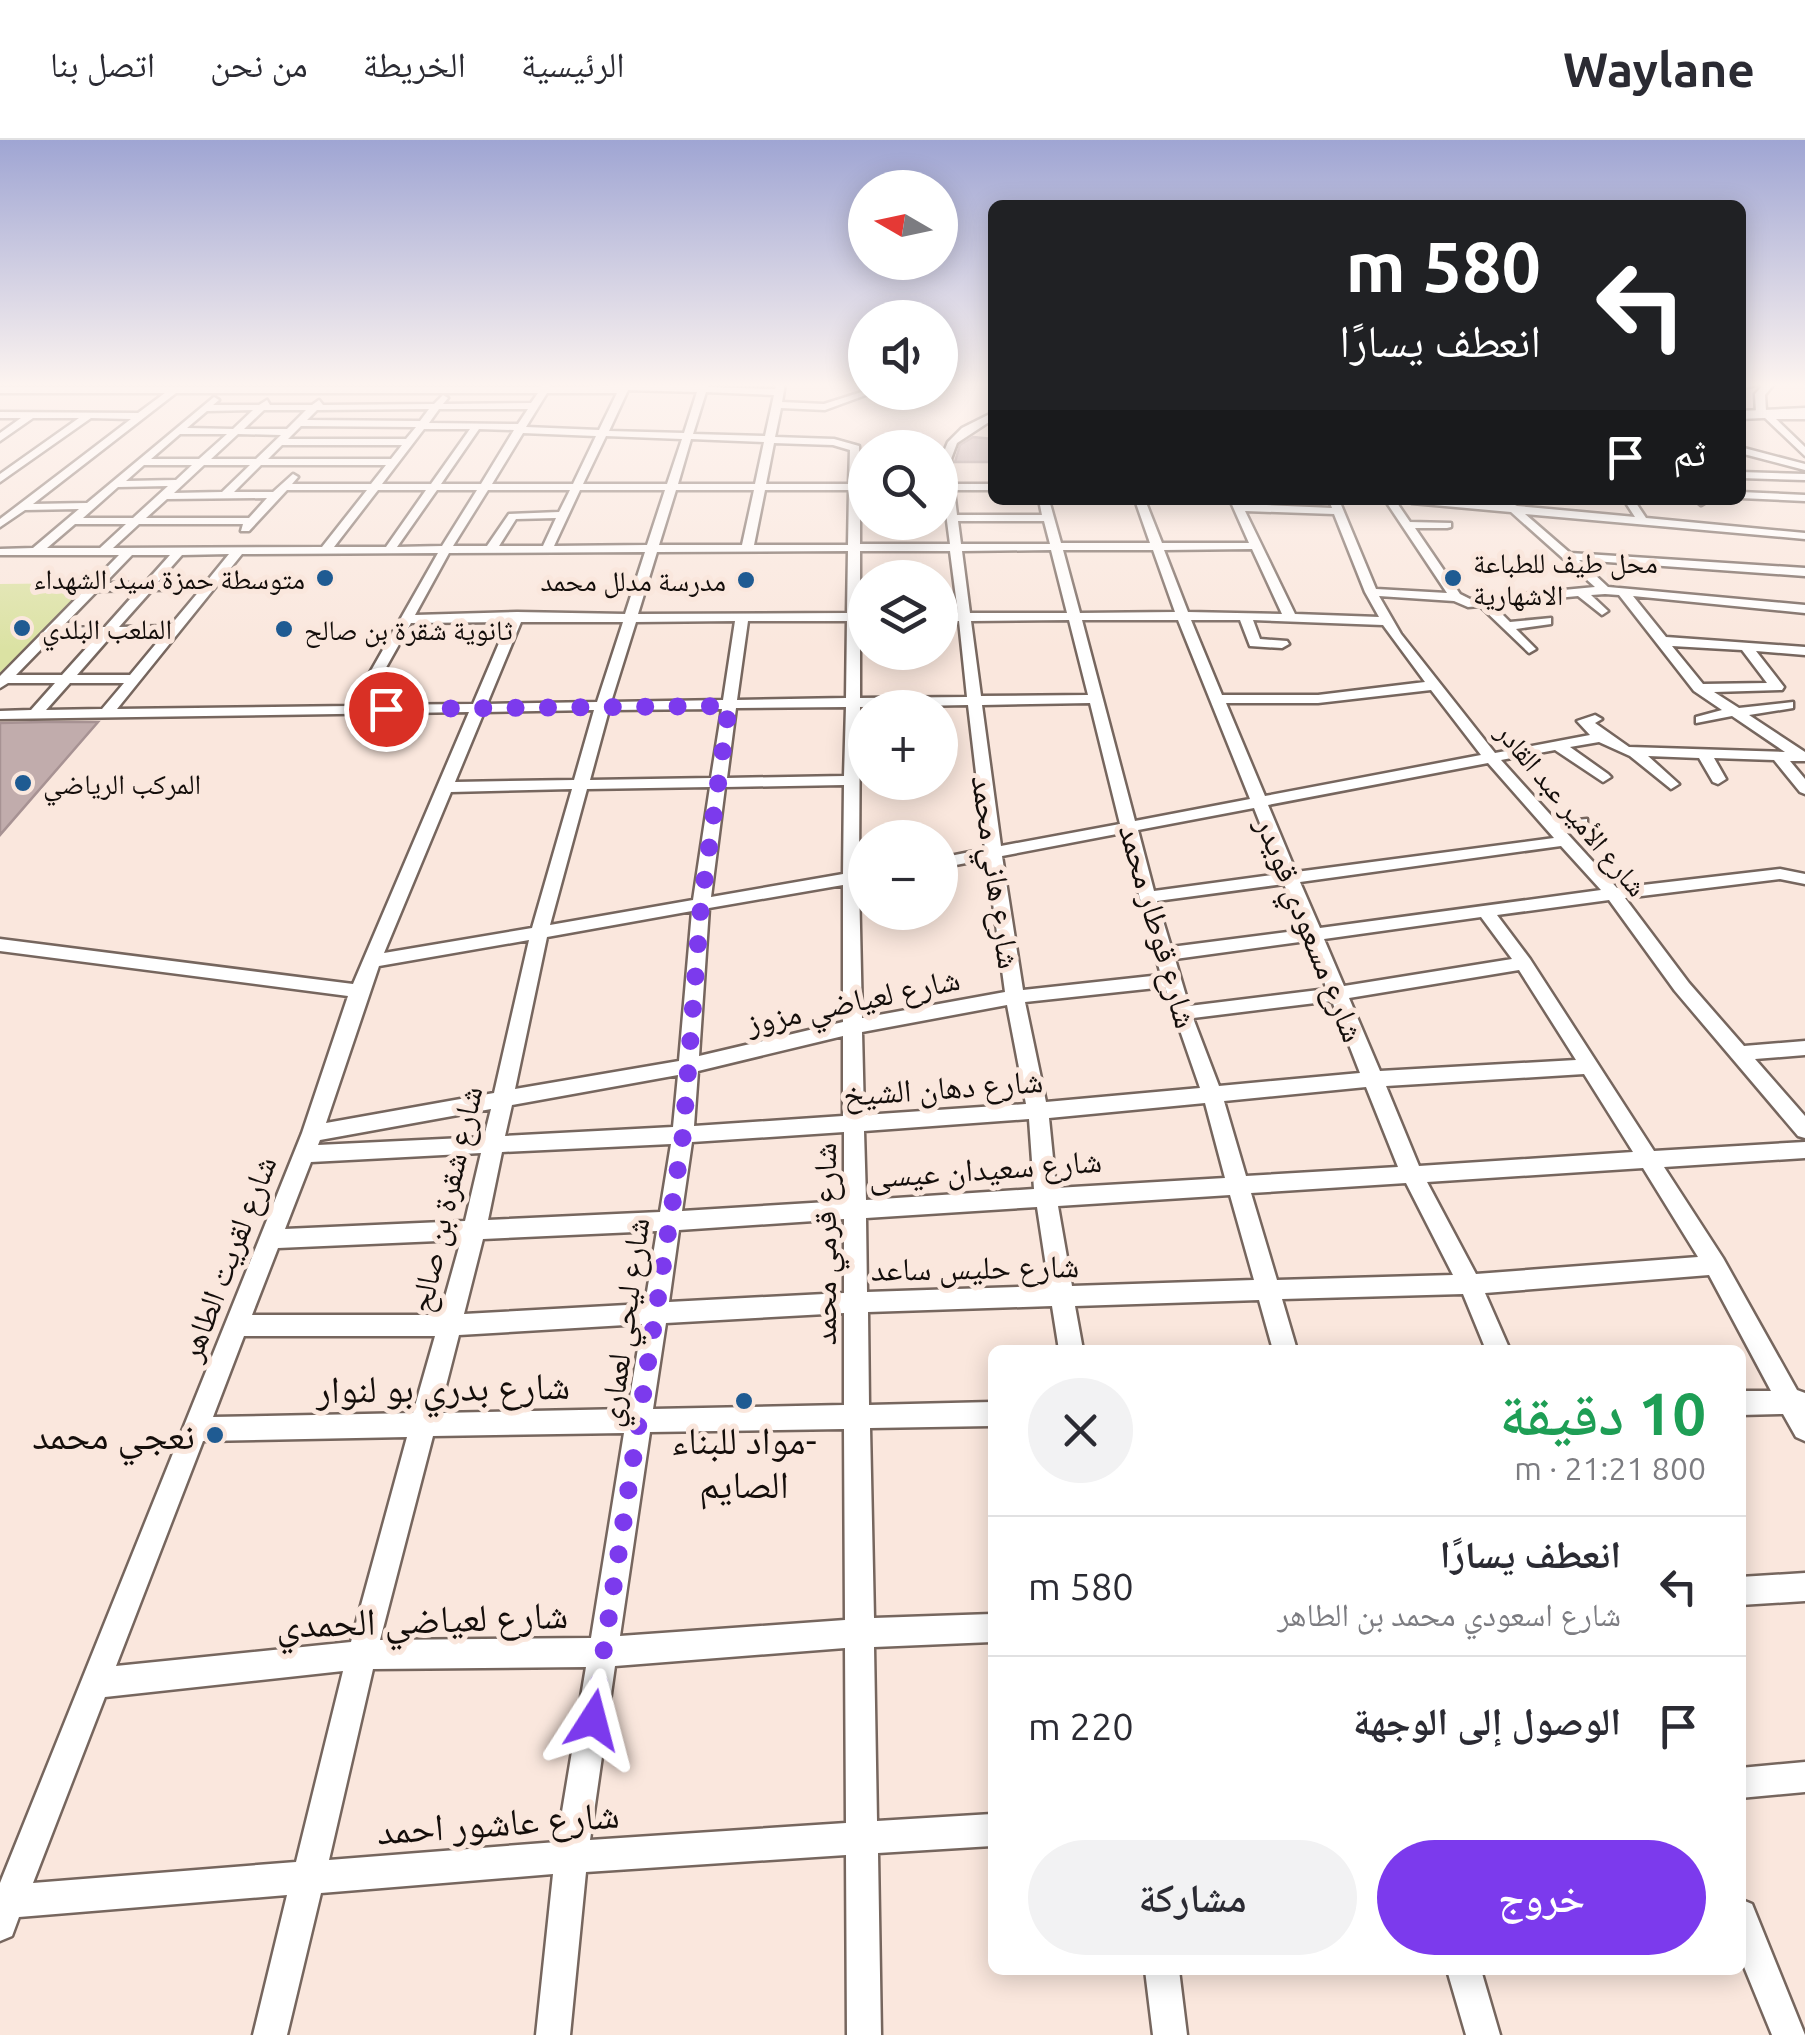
<!DOCTYPE html>
<html lang="ar">
<meta charset="utf-8">
<style>
:root{--surface:#fff;--page:#f2f2f3;--text:#2b2b33;--muted:#7c7c81;--line:#e1e1e2;--accent:#7c3aed}
body{margin:0;font-family:Ubuntu,"Noto Naskh Arabic",sans-serif;background:var(--page);color:var(--text);direction:rtl;height:100vh;display:flex;flex-direction:column;font-size:38px;white-space:nowrap}
*{box-sizing:border-box;margin:0}
p{font-size:32px;color:var(--muted)}
.icon{flex:none;width:55px;height:55px;fill:none;stroke:currentColor;stroke-width:2;stroke-linecap:round;stroke-linejoin:round}
.map{position:relative;flex:1;overflow:hidden;direction:ltr}
.details{position:absolute;left:988px;top:1205px;width:758px;height:630px;display:flex;flex-direction:column;background:var(--surface);border-radius:15px;box-shadow:0 5px 25px #0003;direction:rtl}
.details>*{flex:none}
.top-card{position:absolute;left:988px;top:60px;width:758px;height:305px;border-radius:15px;box-shadow:0 5px 25px #0003;direction:rtl;background:#202124;color:#fff;overflow:hidden}
.needle{width:65px;rotate:279deg}
.buttons{position:absolute;left:848px;top:30px;display:grid;gap:20px}
.buttons a{display:grid;place-items:center;width:110px;height:110px;border-radius:50%;background:var(--surface);box-shadow:0 5px 25px #0003;font-size:50px}
.pin{position:absolute;display:grid;place-items:center;width:85px;height:85px;color:#fff;margin:-42px;border:5px solid #fff;border-radius:50%;box-shadow:0 2px 10px #0007}
.me{position:absolute;width:110px;margin:-55px;rotate:9deg;stroke-linejoin:round;filter:drop-shadow(0 0 8px #0008)}
.turn{display:flex;align-items:center;gap:35px;height:210px;padding:0 40px;font-size:45px}
.turn .icon{width:130px;height:130px;stroke-width:2.5}
.turn b{display:block;font-size:70px;line-height:85px}
.then{display:flex;align-items:center;height:95px;padding:0 40px;background:#0003;gap:20px;font-size:38px}
.round{display:grid;place-items:center;flex:none;width:105px;height:105px;border-radius:52px;background:var(--page)}
.headline{display:flex;align-items:center;justify-content:space-between;height:170px;padding:0 40px}
h1{font-size:60px;font-weight:600;line-height:75px;color:#1e9e55}
.cta{display:flex;gap:20px;margin-top:auto;padding:20px 40px}
.cta a{flex:1;height:115px;border-radius:60px;background:var(--accent);color:#fff;font-size:40px;font-weight:600;line-height:115px;text-align:center}
.cta a+a{background:var(--page);color:var(--text)}
ul{padding:0;list-style:none}
li{display:flex;align-items:center;gap:30px;height:140px;padding:0 40px;border-top:2px solid var(--line)}
li div{flex:1}
li b{display:block;font-size:38px}
li em{font-style:normal}
header{display:flex;align-items:center;gap:60px;box-sizing:border-box;height:140px;padding:0 50px;background:var(--surface);border-bottom:2px solid var(--line)}
header strong{font-size:48px}
nav{display:flex;gap:55px;margin-inline-start:auto;font-size:35px}
.map>svg:first-child{display:block}
.green{fill:#dbe2a3}
.building{fill:#c1acac;stroke:#a79293;stroke-width:2.5}
.lines{fill:none;stroke-linecap:round;stroke-linejoin:round}
.minor-casing{stroke:#76665e;stroke-width:5}
.major-casing{stroke:#76665e;stroke-width:5}
.minor{fill:#fff;fill-rule:evenodd}
.major{fill:#fff;fill-rule:evenodd}
.route{stroke:#7c3aed;stroke-width:18;stroke-dasharray:0 32.4}
.poi-dot{fill:#1f5b92;stroke:#fae7dd;stroke-width:4}
.labels{text-anchor:middle;dominant-baseline:central;stroke-width:10;stroke-linejoin:round;paint-order:stroke}
.far-poi-label{font-size:28px;fill:#140e0b;stroke:#fae7dd;text-anchor:start}
.far-street-label{font-size:28px;fill:#140e0b;stroke:#fae7dd}
.street-label{font-size:32px;fill:#140e0b;stroke:#fae7dd}
.near-street-label{font-size:38px;fill:#140e0b;stroke:#fae7dd}
.near-poi-label{font-size:38px;fill:#140e0b;stroke:#fae7dd;text-anchor:end}
</style>
<header>
<strong>Waylane</strong>
<nav><a>الرئيسية</a><a>الخريطة</a><a>من نحن</a><a>اتصل بنا</a></nav>
</header>
<div class="map">
<svg width="1805" height="1895" viewBox="0 0 1805 1895">
<rect width="100%" height="100%" fill="#fae7dd"/>
<path class="green" d="M89 443 0 533V444Z"/>
<path class="building" d="M973 297 992 299V322H955L960 305Z
M43 582H98L0 695V583Z"/>
<g class="lines">
<defs>
<path id="minor" d="M543 244H552L550 247 708 244V247L775 249 776 244H785L782 262 824 264 865 251 874 252 825 270 781 268 775 297 834 299 859 306 860 344H865V350H860V404H950L943 350H940L941 319 948 302 962 288 992 273V280L957 303 951 319 953 344H992V350H954L957 375H1042L1039 360H1049L1061 403H1150L1135 360H1145L1162 403H1249L1230 360H1240L1242 364 1332 368 1329 360H1339L1376 449 1447 453 1385 360H1395L1410 382 1451 383V387L1447 388H1415L1460 454 1470 459 1595 447 1511 372 1412 363 1407 360 1504 365 1509 362 1517 366 1635 377 1624 360H1634L1646 378 1805 393V399L1525 374 1570 413 1805 428V436L1579 420 1608 447 1805 465V473L1633 456 1666 497 1805 507V515L1756 511 1784 547 1782 550 1714 552 1739 568 1793 562V568L1749 575 1805 612V621H1790L1805 639V654L1800 652 1774 620 1714 618 1726 639 1718 644 1713 642 1699 618 1648 616 1679 644 1671 649 1630 616 1599 602 1570 607 1608 634 1611 637 1603 642 1555 610 1501 620 1557 682 1587 679V685L1564 690 1617 748 1780 729 1805 734V744L1780 739 1625 758 1689 843 1744 906 1805 901V915L1755 919 1805 976V998L1798 996 1675 851 1609 760 1497 775 1530 819 1654 1011 1805 1002V1018L1664 1027 1723 1118 1797 1250 1805 1253V1301L1796 1297 1783 1274 1740 1275V1251H1771L1709 1135 1485 1153 1510 1210H1486L1463 1154 1282 1159 1297 1210H1273L1259 1160 1075 1166 1083 1210H1059L1052 1166 868 1172 869 1265 992 1262V1286L870 1288 874 1478 992 1474V1502L874 1507 877 1681 992 1674V1706L878 1713 881 1895H847L846 1715 586 1732 570 1895H536L553 1734 321 1753 287 1895H253L287 1755 19 1777 12 1796 0 1801V1743L302 993 348 856 0 811V799L353 844 469 572 0 579V571L31 570 55 543H8L0 548V536L119 415H0V409L33 408 79 369 25 370 0 387V379L131 279 91 278 0 342V334L79 278H33L0 301V293L21 278H0V272L138 273 165 253H0V247H541ZM628 250 697 252 684 293 609 291ZM706 252 774 255 765 296 693 294ZM176 253H538L531 263 443 264 448 258 443 255 434 264 323 265 319 260 312 265H270L267 260 259 265H213L219 260 214 257 87 363 33 364ZM547 253H617L599 290 526 287ZM429 269 420 281 307 280 317 270ZM439 269H528L518 284 429 283ZM253 270 233 289 187 288 207 271ZM264 270H306L287 289H244ZM301 286 416 287 406 299H288ZM424 289H470L431 344H382ZM479 289 514 290 481 344H441ZM523 293 596 296 573 344H492ZM180 294H227L199 319H151ZM238 294 281 295 256 319H211ZM606 296 682 299 667 344H583ZM691 299 764 302 755 344H678ZM774 303 833 305 850 310 849 344H766ZM282 305H402L391 319H268ZM144 325H192L176 340 126 341ZM204 325H250L222 352 174 353ZM261 325H386L371 344H292L298 337 293 334 273 352H234ZM168 346 133 378H83L118 347ZM287 350H367L322 407 113 408 139 384H243L241 391H249ZM378 350H426L386 407H334ZM437 350H477L442 406 397 407ZM488 350H570L559 372 509 374 487 406H453ZM580 350H665L647 405 554 406ZM676 350H754L742 405H659ZM765 350H849L848 405H754ZM267 358 249 378H146L167 359ZM1245 371 1334 374 1365 452 1379 477 1295 474ZM556 378 543 406H499L516 379ZM958 381H1044L1050 404H961ZM75 384H126L100 408H47ZM1252 409 1282 474 1188 472 1164 410ZM1051 410 1067 473H970L962 411ZM1063 410H1153L1175 472 1080 473ZM848 411 847 473 638 474 657 412ZM860 411H950L958 473H940V481H959L967 557 860 558V481H865V473H860ZM645 412 625 474 517 472 415 475 449 413ZM438 413 351 566 117 569 242 414ZM229 414 207 441 158 442 182 415ZM132 415H170L145 443H105ZM201 449 170 486 119 487 152 450ZM138 450 105 487 61 488 97 451ZM1605 454 1619 455 1694 551 1722 570 1696 577V583L1732 576 1785 612 1629 607 1595 583 1602 579 1595 575 1577 581 1590 595 1495 613 1401 494 1379 456 1454 461 1468 467 1480 466 1529 513 1536 509 1516 489 1551 484V478L1510 482 1492 464 1578 456 1602 475 1608 471 1591 455ZM1069 480 1088 555 981 556 971 481ZM1082 480H1178L1250 659 1135 681ZM1191 480H1240L1250 506 1282 508 1289 504 1287 501 1260 499 1253 480 1383 485 1425 542 1318 555H1222ZM735 481 723 560 611 562 636 482ZM748 481H847L846 558 737 560ZM508 482 473 564 365 565 411 483ZM521 482H623L597 562 487 564ZM164 494 130 535H77L112 495ZM98 495 62 535H16L54 496ZM1672 506 1742 510 1767 543 1703 544ZM70 543H124L102 569 46 570ZM1431 550 1481 615 1265 656 1226 563H1318ZM1090 563 1120 684 1001 706 982 565ZM968 565 985 709 940 718V728L987 719 1005 852 862 878 859 742 865 741V731H859L860 567ZM846 567 844 636 727 638 736 568ZM722 569 711 638 590 640 609 570ZM594 570 574 640 455 642 484 572ZM1488 623 1554 698 1296 732 1268 665ZM844 645 843 734 711 757 725 647ZM710 647 693 760 550 785 587 649ZM572 649 532 788 384 813 451 652ZM1254 668 1280 734 1154 751 1138 690ZM1122 693 1161 835 1023 850 1002 716ZM1561 706 1601 750 1320 788 1300 742ZM1284 744 1303 790 1171 807 1157 761ZM843 745V882L699 916 709 768ZM692 771 679 921 515 949 547 797ZM1481 777 1512 819 1344 846 1324 799ZM529 800 494 953 326 983 379 826ZM1307 801 1327 849 1189 866 1175 819ZM1519 830 1576 920 1380 931 1349 858ZM1165 847 1200 948 1046 962 1025 862ZM1332 861 1360 933 1219 946 1193 878ZM1007 865 1026 964 864 975 862 892ZM843 896V976L694 986 698 931ZM1584 934 1633 1012 1419 1026 1386 946ZM678 935 673 987 505 996 512 965ZM1366 947 1398 1027 1246 1036 1224 961ZM1205 963 1225 1038 1056 1048 1049 978ZM491 969 484 997 318 1005 320 1000ZM1029 979 1034 1049 866 1060 864 991ZM844 992V1061L682 1071 692 1002ZM671 1004 660 1072 488 1080 502 1012ZM481 1013 465 1081 285 1089 311 1022ZM1643 1028 1698 1117 1476 1134 1427 1042ZM1406 1043 1453 1135 1277 1140 1251 1053ZM1230 1055 1254 1140 1072 1146 1058 1066ZM1037 1067 1049 1146 867 1152 866 1078ZM844 1079V1153L669 1162 679 1090ZM657 1091 645 1164 464 1174 483 1099ZM461 1100 440 1175H252L278 1108ZM844 1173V1265L653 1269 666 1183ZM642 1184 628 1269 439 1273 459 1195ZM244 1196H435L413 1273 213 1277ZM844 1289 845 1480 620 1496 650 1292ZM624 1293 591 1498 380 1500 433 1296ZM407 1297 351 1502 116 1526 203 1301ZM845 1508 846 1683 590 1700 615 1526ZM586 1527 557 1702 329 1720 373 1529ZM343 1531 296 1722 33 1743 105 1557Z
M1740 244H1759L1740 249Z
M1764 244H1774L1765 255 1766 271 1805 273V279H1776L1805 307V316L1763 276 1756 274 1755 254Z
M1740 307 1805 324V330L1740 313Z
M1740 332 1805 334V340L1740 338Z
M1740 352 1805 355V361L1740 358Z
M1695 360H1705L1706 362 1701 365Z
M1805 1433V1461L1740 1465V1437Z
M1805 1622V1652L1740 1658V1628Z
M1740 1759 1752 1764 1805 1895H1772L1740 1817Z
M1145 1830H1179L1187 1895H1153Z
M1447 1830H1481L1500 1895H1466Z"/>
<path id="major" d="M1805 268V276L1740 279V271Z"/>
</defs>
<use href="#minor" class="minor-casing"/>
<use href="#major" class="major-casing"/>
<use href="#minor" class="minor"/>
<use href="#major" class="major"/>
</g>
<linearGradient id="sky" x2="0" y2="1"><stop stop-color="#9fa5d3"/><stop offset="0.48" stop-color="#fdf4f0"/><stop offset="1" stop-color="#fdf4f0" stop-opacity="0"/></linearGradient>
<rect width="1805" height="510" fill="url(#sky)"/>
<g class="lines">
<path class="route" d="M386 569 729 566 701 765 683 995 593 1580"/>
</g>
<g class="poi-dot">
<circle cx="325" cy="438" r="10"/>
<circle cx="1453" cy="438" r="10"/>
<circle cx="746" cy="440" r="10"/>
<circle cx="22" cy="488" r="10"/>
<circle cx="284" cy="489" r="10"/>
<circle cx="23" cy="643" r="10"/>
<circle cx="744" cy="1261" r="10"/>
<circle cx="215" cy="1295" r="10"/>
</g>
<g class="labels">
<g class="far-poi-label">
<text x="1473" y="422">محل طيف للطباعة<tspan x="1473" dy="32">الاشهارية</tspan></text>
<text x="305" y="438" text-anchor="end">متوسطة حمزة سيد الشهداء</text>
<text x="726" y="440" text-anchor="end">مدرسة مدلل محمد</text>
<text x="42" y="488">الملعب البلدي</text>
<text x="304" y="489">ثانوية شقرة بن صالح</text>
<text x="43" y="643">المركب الرياضي</text>
</g>
<g class="far-street-label">
<text transform="translate(1572 669) rotate(50)">شارع الأمير عبد القادر</text>
</g>
<g class="street-label">
<text transform="translate(997 732) rotate(82)">شارع هاني محمد</text>
<text transform="translate(1159 786) rotate(74)">شارع قوطار محمد</text>
<text transform="translate(1311 789) rotate(68)">شارع مسعودي قويدر</text>
<text transform="translate(853 860) rotate(-12)">شارع لعياضي مزوز</text>
<text transform="translate(943 947) rotate(-4)">شارع دهان الشيخ</text>
<text transform="translate(985 1028) rotate(-4)">شارع سعيدان عيسى</text>
<text transform="translate(445 1059) rotate(-77)">شارع شقرة بن صالح</text>
<text transform="translate(824 1104) rotate(-90)">شارع قرمي محمد</text>
<text transform="translate(227 1118) rotate(-69)">شارع لقريت الطاهر</text>
<text transform="translate(975 1127) rotate(-1)">شارع حليس ساعد</text>
<text transform="translate(623 1182) rotate(-82)">شارع ليحي لعماري</text>
</g>
<g class="near-street-label">
<text transform="translate(443 1247) rotate(-1)">شارع بدري بو لنوار</text>
<text transform="translate(422 1479) rotate(-2)">شارع لعياضي الحمدي</text>
<text transform="translate(498 1682) rotate(-4)">شارع عاشور احمد</text>
</g>
<g class="near-poi-label">
<text x="195" y="1295">نعجي محمد</text>
<text x="744" y="1300" text-anchor="middle">مواد للبناء-<tspan x="744" dy="44">الصايم</tspan></text>
</g>
</g>
</svg>
<div class="buttons">
<a><svg class="needle" viewBox="-14 -14 28 28"><path d="M0-13l5 13h-10z" fill="#e53935"/><path d="M0 13l5-13h-10z" fill="#7c7c81"/></svg></a>
<a><svg class="icon" aria-label="sound" viewBox="0 0 24 24"><path d="M4 9h4l5-4v14l-5-4H4zM17 9q2 3 0 6"/></svg></a>
<a><svg class="icon" aria-label="search" viewBox="0 0 24 24"><circle cx="10" cy="10" r="6"/><path d="M15 15l6 6"/></svg></a>
<a><svg class="icon" aria-label="layers" viewBox="0 0 24 24"><path d="M12 4l9 5-9 5-9-5zM3 14l9 5 9-5"/></svg></a>
<a>+</a>
<a>−</a>
</div>
<div class="pin" style="left:386px;top:569px;background:#d93025"><svg class="icon" aria-label="arrive" viewBox="0 0 24 24"><path d="M6 21V4h12l-3 4 3 4H6"/></svg></div>
<svg class="me" style="left:593px;top:1580px" viewBox="-20 -20 40 40"><path d="M0-17L14 15 0 8-14 15z" fill="#7c3aed" stroke="#fff" stroke-width="4"/></svg>
<div class="top-card">
<div class="turn"><svg class="icon" aria-label="left" viewBox="0 0 24 24"><path d="M17 20v-9H6M10 6l-5 5 5 5"/></svg><div><b>580 m</b>انعطف يسارًا</div></div>
<div class="then">ثم<svg class="icon" aria-label="arrive" viewBox="0 0 24 24"><path d="M6 21V4h12l-3 4 3 4H6"/></svg></div>
</div>
<section class="details">
<div class="headline"><div><h1>10 دقيقة</h1><p>800 m · 21:21</p></div><a class="round"><svg class="icon" aria-label="close" viewBox="0 0 24 24"><path d="M6 6l12 12M18 6L6 18"/></svg></a></div>
<ul>
<li><svg class="icon" aria-label="left" viewBox="0 0 24 24"><path d="M17 20v-9H6M10 6l-5 5 5 5"/></svg><div><b>انعطف يسارًا</b><p>شارع اسعودي محمد بن الطاهر</p></div><em>580 m</em></li>
<li><svg class="icon" aria-label="arrive" viewBox="0 0 24 24"><path d="M6 21V4h12l-3 4 3 4H6"/></svg><div><b>الوصول إلى الوجهة</b></div><em>220 m</em></li>
</ul>
<div class="cta"><a>خروج</a><a>مشاركة</a></div>
</section>
</div>
